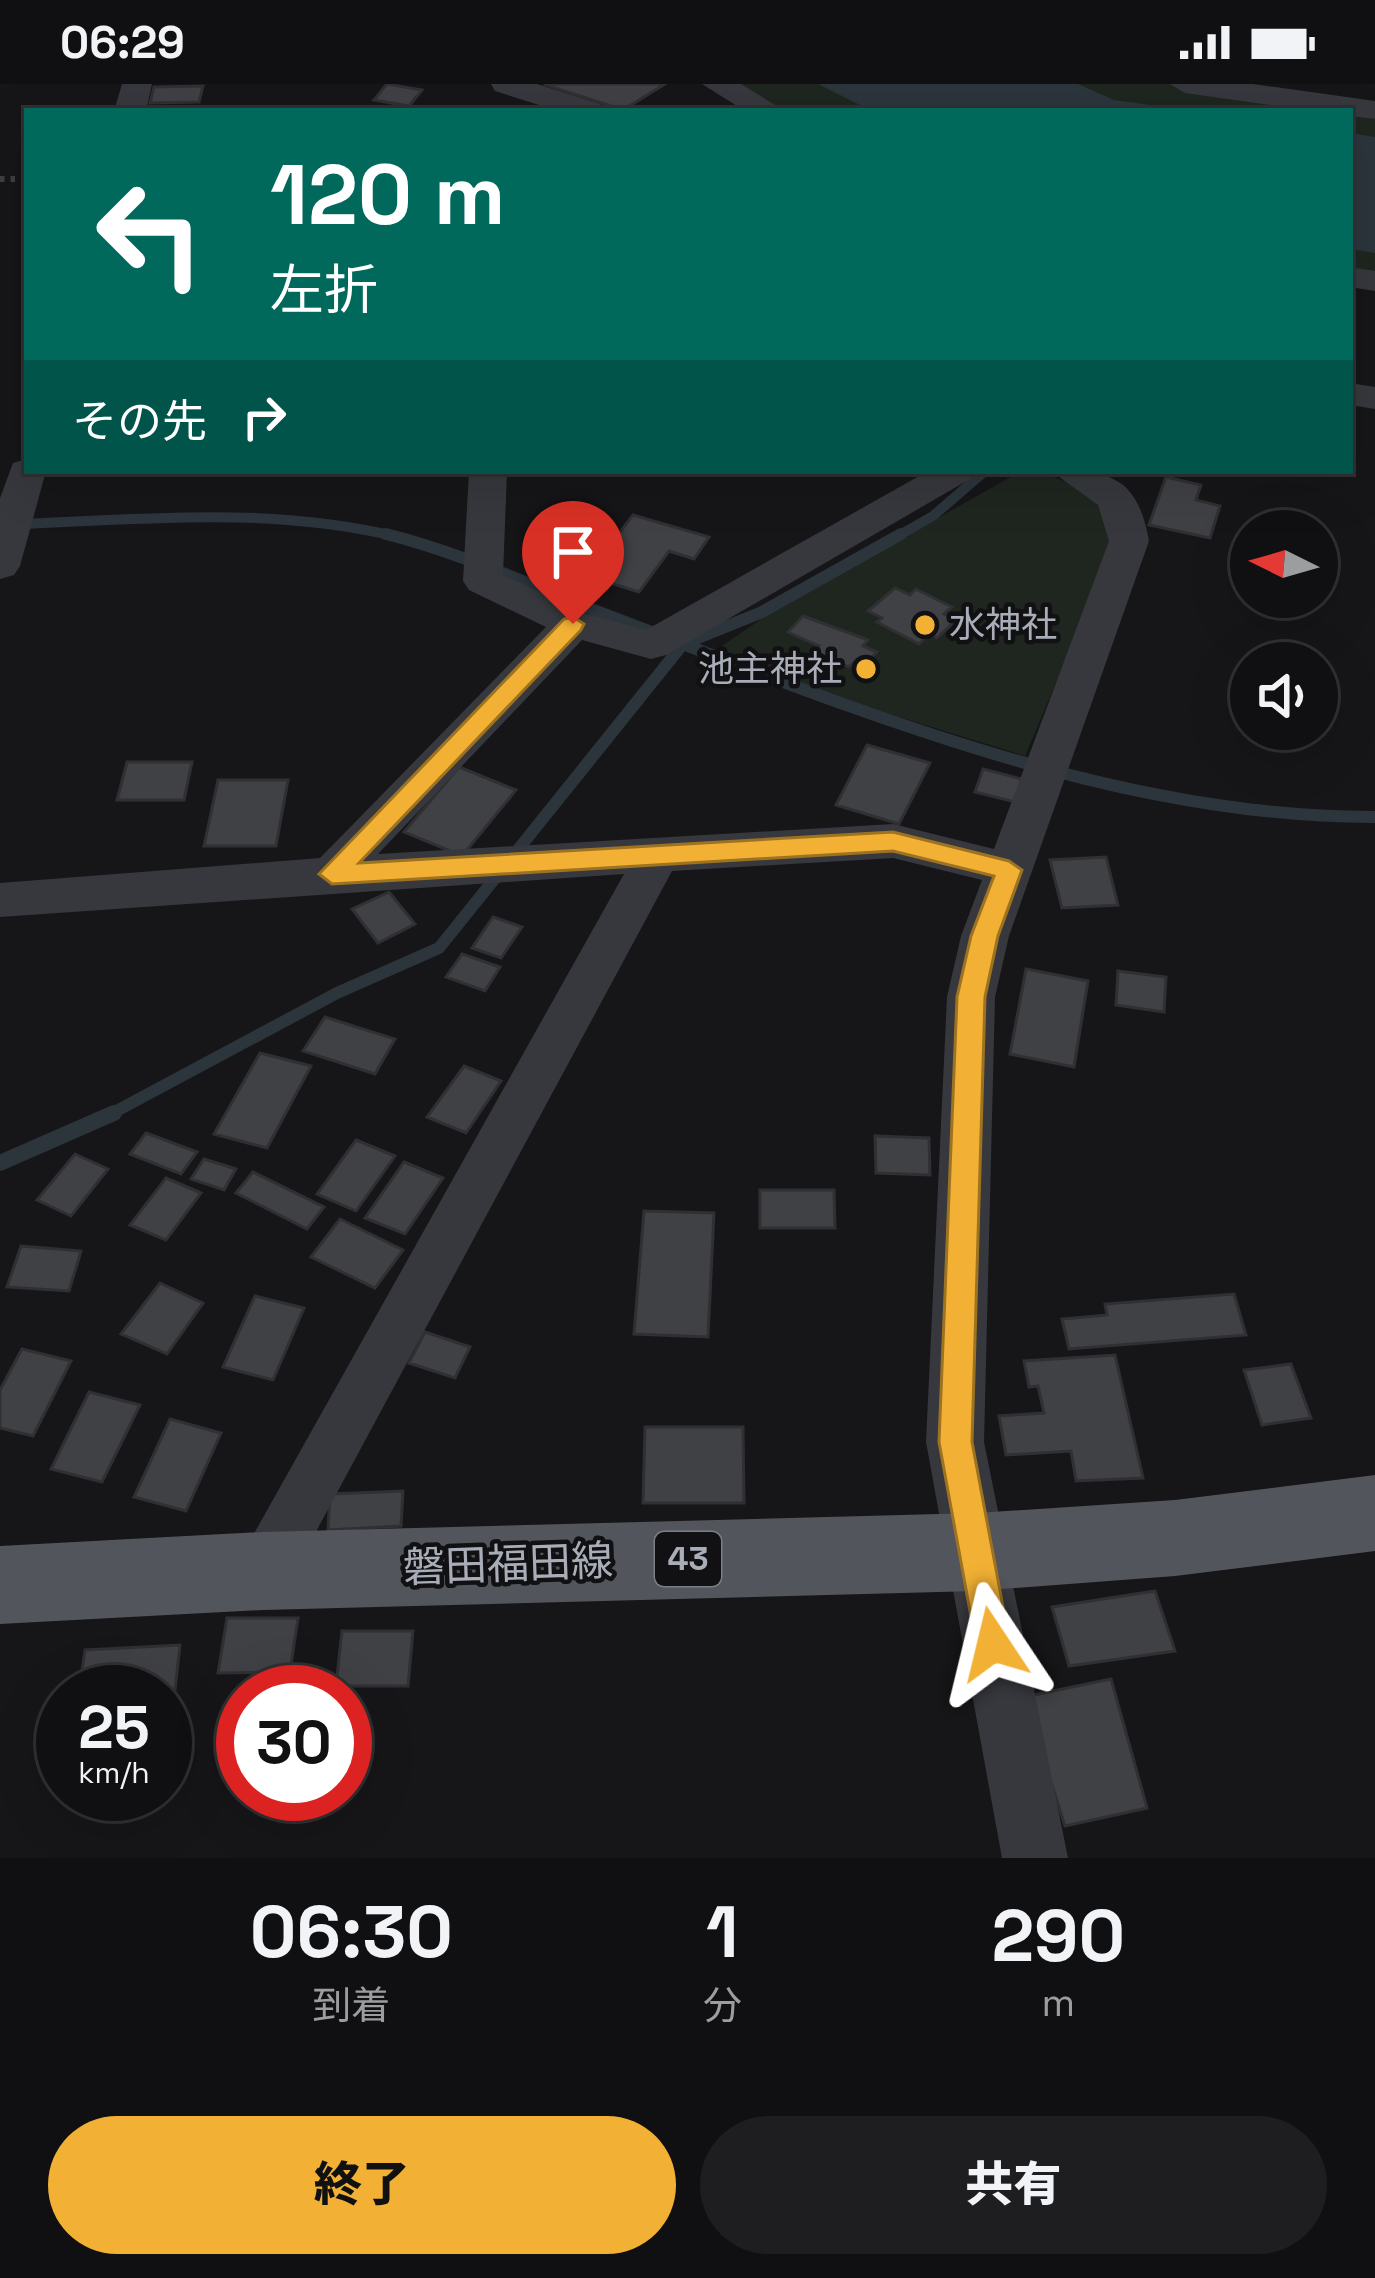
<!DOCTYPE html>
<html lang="ja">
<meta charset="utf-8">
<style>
:root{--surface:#101012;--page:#1e1e20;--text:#f1f3f6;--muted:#9c9d9f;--line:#303032;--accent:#f2b134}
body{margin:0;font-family:"Space Grotesk","Noto Sans JP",sans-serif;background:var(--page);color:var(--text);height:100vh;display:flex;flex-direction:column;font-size:45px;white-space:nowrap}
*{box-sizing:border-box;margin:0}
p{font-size:39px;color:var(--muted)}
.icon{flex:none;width:66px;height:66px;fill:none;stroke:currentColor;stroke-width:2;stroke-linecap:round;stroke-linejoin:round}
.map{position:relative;height:1774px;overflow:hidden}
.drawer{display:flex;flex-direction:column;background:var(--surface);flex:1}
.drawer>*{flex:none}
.guide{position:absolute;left:24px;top:24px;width:1329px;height:366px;border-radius:0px;box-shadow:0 12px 48px #0002,0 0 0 3px var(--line);background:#00695c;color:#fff;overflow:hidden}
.needle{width:78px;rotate:275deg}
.tools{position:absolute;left:1230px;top:426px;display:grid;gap:24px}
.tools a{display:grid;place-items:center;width:108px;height:108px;border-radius:50%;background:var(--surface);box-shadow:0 12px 48px #0002,0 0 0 3px var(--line);font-size:60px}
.speed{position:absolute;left:36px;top:1581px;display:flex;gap:24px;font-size:60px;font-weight:700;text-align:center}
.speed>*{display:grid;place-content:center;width:156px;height:156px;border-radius:50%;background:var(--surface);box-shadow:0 12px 48px #0002,0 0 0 3px var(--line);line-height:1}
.speed small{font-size:30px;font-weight:400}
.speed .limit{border:18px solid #d22;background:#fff;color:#111}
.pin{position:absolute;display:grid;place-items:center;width:102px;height:102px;color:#fff;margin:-123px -51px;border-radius:50% 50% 50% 0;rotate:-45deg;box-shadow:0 0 12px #0007}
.pin .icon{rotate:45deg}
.me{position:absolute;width:132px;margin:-66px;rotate:350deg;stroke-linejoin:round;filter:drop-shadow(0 0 9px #0008)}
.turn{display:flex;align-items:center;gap:42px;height:252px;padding:0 48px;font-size:54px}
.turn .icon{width:156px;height:156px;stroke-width:2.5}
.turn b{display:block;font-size:84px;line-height:102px}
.then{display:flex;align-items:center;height:114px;padding:0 48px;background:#0003;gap:24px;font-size:45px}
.eta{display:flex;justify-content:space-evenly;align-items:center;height:204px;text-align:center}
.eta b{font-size:72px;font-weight:800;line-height:84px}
.cta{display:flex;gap:24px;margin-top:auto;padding:24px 48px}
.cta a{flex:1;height:138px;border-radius:72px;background:var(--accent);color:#111;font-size:48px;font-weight:800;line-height:138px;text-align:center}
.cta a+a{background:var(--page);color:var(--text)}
.status{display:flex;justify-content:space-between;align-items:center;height:84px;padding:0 60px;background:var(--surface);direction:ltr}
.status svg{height:33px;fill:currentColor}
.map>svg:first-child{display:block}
.green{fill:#1e261f}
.water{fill:#2c353c}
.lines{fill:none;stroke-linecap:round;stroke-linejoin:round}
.stream-far2{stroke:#2c353c;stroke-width:10}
.stream-far1{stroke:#2c353c;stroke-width:12}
.stream{stroke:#2c353c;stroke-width:16}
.river{fill:#2c353c;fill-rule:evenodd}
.building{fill:#404145;stroke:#303034;stroke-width:3}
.path{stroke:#3d3f44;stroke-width:6;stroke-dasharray:4.5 6;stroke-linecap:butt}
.minor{fill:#37383d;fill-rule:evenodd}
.primary{fill:#53555c;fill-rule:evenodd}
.route{fill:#f2b134;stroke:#9d7322;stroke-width:3}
.poi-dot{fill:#f2b134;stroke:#111113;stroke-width:4.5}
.labels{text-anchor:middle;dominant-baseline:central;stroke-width:9;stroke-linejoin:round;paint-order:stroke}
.shield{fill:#111113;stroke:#7b7e86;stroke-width:3}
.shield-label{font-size:33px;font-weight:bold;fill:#a8adb8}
.poi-label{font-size:36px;fill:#a8adb8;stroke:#111113;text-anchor:start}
.near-street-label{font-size:42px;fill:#a8adb8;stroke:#111113}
</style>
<div class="status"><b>06:29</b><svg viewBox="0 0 49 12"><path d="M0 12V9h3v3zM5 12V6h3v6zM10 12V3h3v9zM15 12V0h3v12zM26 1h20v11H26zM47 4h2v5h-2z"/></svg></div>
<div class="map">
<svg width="1375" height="1774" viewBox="0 0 1375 1774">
<rect width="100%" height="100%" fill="#161618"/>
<path class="green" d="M718 0H1245L1375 19V188L1350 184V27H770Z
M1021 387C1051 387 1103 408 1110 443 1112 452 1109 464 1109 473L1025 672 706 573 767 531Z"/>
<path class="water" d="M818 0H1078L1114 16 1194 27H872Z
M1350 49 1375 53V150L1350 146Z"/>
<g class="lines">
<path class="stream-far2" d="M0 441C133 436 267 421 398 453
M896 453 933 432 985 387"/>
<path class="stream-far1" d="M386 450C462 469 534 503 607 531 850 623 1113 734 1375 733
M107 1032 337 909 439 864 683 560 762 528 901 450"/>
<path class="stream" d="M0 1079 114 1029"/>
<path class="river" d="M1350 129 1375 133V169L1350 165Z"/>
</g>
<path class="building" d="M387 0 422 6 409 22 374 16Z
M665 0 623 26 546 1 548 0Z
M203 2 199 18 150 19 154 3Z
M1166 393 1201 401 1196 416 1220 422 1210 454 1149 441Z
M633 431 709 453 694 475 669 467 639 508 572 487 590 465 604 469Z
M895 504 910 511 916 505 952 523 944 530 956 536 937 554 929 550 919 560 877 538 882 534 868 527Z
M803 532 868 556 863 562 877 568 866 579 857 575 849 583 814 567 819 562 788 548Z
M867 661 930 679 899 740 836 721Z
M127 678H192L184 716H117Z
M459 683 516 706 462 772 404 748Z
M983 685 1022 695 1015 718 975 708Z
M218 696H288L276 762H204Z
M1106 773 1118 821 1062 824 1050 776Z
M389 808 415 840 378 859 352 825Z
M493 833 522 843 501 874 472 864Z
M462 870 500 883 485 907 446 893Z
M1026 885 1088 897 1074 983 1010 970Z
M1118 887 1166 893 1164 928 1116 921Z
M325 933 395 955 375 990 303 967Z
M260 969 311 982 267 1064 214 1050Z
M464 982 501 997 466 1049 427 1033Z
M146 1049 197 1068 181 1090 130 1070Z
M875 1052 929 1054 930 1091 876 1089Z
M356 1056 395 1072 356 1127 317 1110Z
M75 1070 108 1085 71 1132 37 1116Z
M204 1075 236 1085 224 1106 191 1095Z
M404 1078 443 1094 405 1150 365 1134Z
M253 1088 324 1123 307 1145 236 1109Z
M166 1094 201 1109 166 1156 130 1141Z
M760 1106H834L835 1144H760Z
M644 1127 714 1129 708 1253 634 1250Z
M340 1135 403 1166 375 1204 311 1173Z
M21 1162 81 1167 69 1207 7 1203Z
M160 1199 203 1219 167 1270 121 1250Z
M1234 1210 1246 1251 1069 1265 1062 1235 1107 1231 1105 1220Z
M255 1212 304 1224 273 1296 223 1283Z
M425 1248 470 1263 455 1294 409 1279Z
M22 1265 71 1277 33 1352 0 1344V1306Z
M1115 1271 1143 1394 1076 1397 1071 1367 1006 1371 999 1332 1044 1329 1038 1302 1029 1303 1024 1277Z
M1291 1280 1311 1334 1262 1341 1244 1286Z
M89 1308 140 1321 102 1398 51 1385Z
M170 1335 221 1349 186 1427 134 1413Z
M645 1343H743L744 1419H643Z
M403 1407 401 1442 328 1446 330 1410Z
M1155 1507 1175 1567 1069 1582 1052 1523Z
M227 1534H298L290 1588 218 1589Z
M342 1547H413L408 1602H336Z
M180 1561 166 1688H165V1608H79L85 1566Z
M1111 1595 1147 1724 1065 1742 1024 1613Z"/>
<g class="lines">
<path class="path" d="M0 95H27"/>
<path class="minor" d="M122 0H152L146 27H114Z
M491 0H537L600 20 605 27H558L495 7Z
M702 0H741L785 27H745Z
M1170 0H1253L1375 17V35L1350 32V27H1314L1185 9Z
M1350 183 1375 187V207L1350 203Z
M1350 299 1375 303V325L1350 321Z
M27 375V387H46L20 482 14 491 0 495V414L13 379Z
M469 387H507L503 491 587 530 646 546 928 387H975L970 395 666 571 651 575 582 556 378 770 893 740 994 765 1109 457 1098 421 1051 387C1110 387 1137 391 1149 457L1009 852 995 913 984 1358 1068 1774H1002L926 1358 947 913 961 852 982 796 893 774 672 787 284 1507 263 1515 242 1507 233 1487 624 790 0 833V799L320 774 546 543 469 506 463 497Z"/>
<path class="primary" d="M1375 1391V1467L1175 1492 976 1507 263 1526 0 1540V1462L263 1448 976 1429 1175 1416Z"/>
</g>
<path class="route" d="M573 533 584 540 581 546 359 779 893 748 1009 777 1022 786 998 852 985 913 972 1358 1010 1560 1005 1572 993 1577 981 1572 976 1560 939 1358 957 913 971 852 994 792 893 767 332 800 319 790 564 535Z"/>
<g class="poi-dot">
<circle cx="925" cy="541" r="12"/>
<circle cx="866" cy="585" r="12"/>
</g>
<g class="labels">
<rect class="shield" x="655" y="1448" width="66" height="54" rx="9"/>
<g class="shield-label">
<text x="688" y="1475">43</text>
</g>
<g class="poi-label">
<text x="949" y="541">水神社</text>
<text x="842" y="585" text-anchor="end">池主神社</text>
</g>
<g class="near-street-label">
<text transform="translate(508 1480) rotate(-2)">磐田福田線</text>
</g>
</g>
</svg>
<div class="tools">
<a><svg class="needle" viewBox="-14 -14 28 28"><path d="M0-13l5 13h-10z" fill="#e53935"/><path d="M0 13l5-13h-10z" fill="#9c9d9f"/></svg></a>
<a><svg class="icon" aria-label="sound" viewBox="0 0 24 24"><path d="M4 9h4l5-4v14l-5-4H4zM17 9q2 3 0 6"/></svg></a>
</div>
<div class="speed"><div>25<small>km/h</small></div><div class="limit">30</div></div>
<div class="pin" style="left:573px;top:540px;background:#d93025"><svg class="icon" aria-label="arrive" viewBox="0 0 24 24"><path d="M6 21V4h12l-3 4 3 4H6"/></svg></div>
<svg class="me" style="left:993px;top:1560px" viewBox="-20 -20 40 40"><path d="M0-17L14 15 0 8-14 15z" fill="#f2b134" stroke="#fff" stroke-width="4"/></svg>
<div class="guide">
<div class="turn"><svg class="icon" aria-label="left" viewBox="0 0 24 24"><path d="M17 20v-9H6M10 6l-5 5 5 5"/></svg><div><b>120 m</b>左折</div></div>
<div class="then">その先<svg class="icon" aria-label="right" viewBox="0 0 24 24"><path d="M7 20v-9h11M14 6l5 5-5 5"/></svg></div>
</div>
</div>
<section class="drawer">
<div class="eta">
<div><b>06:30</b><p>到着</p></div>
<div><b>1</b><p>分</p></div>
<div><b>290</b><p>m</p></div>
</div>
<div class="cta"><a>終了</a><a>共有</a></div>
</section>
